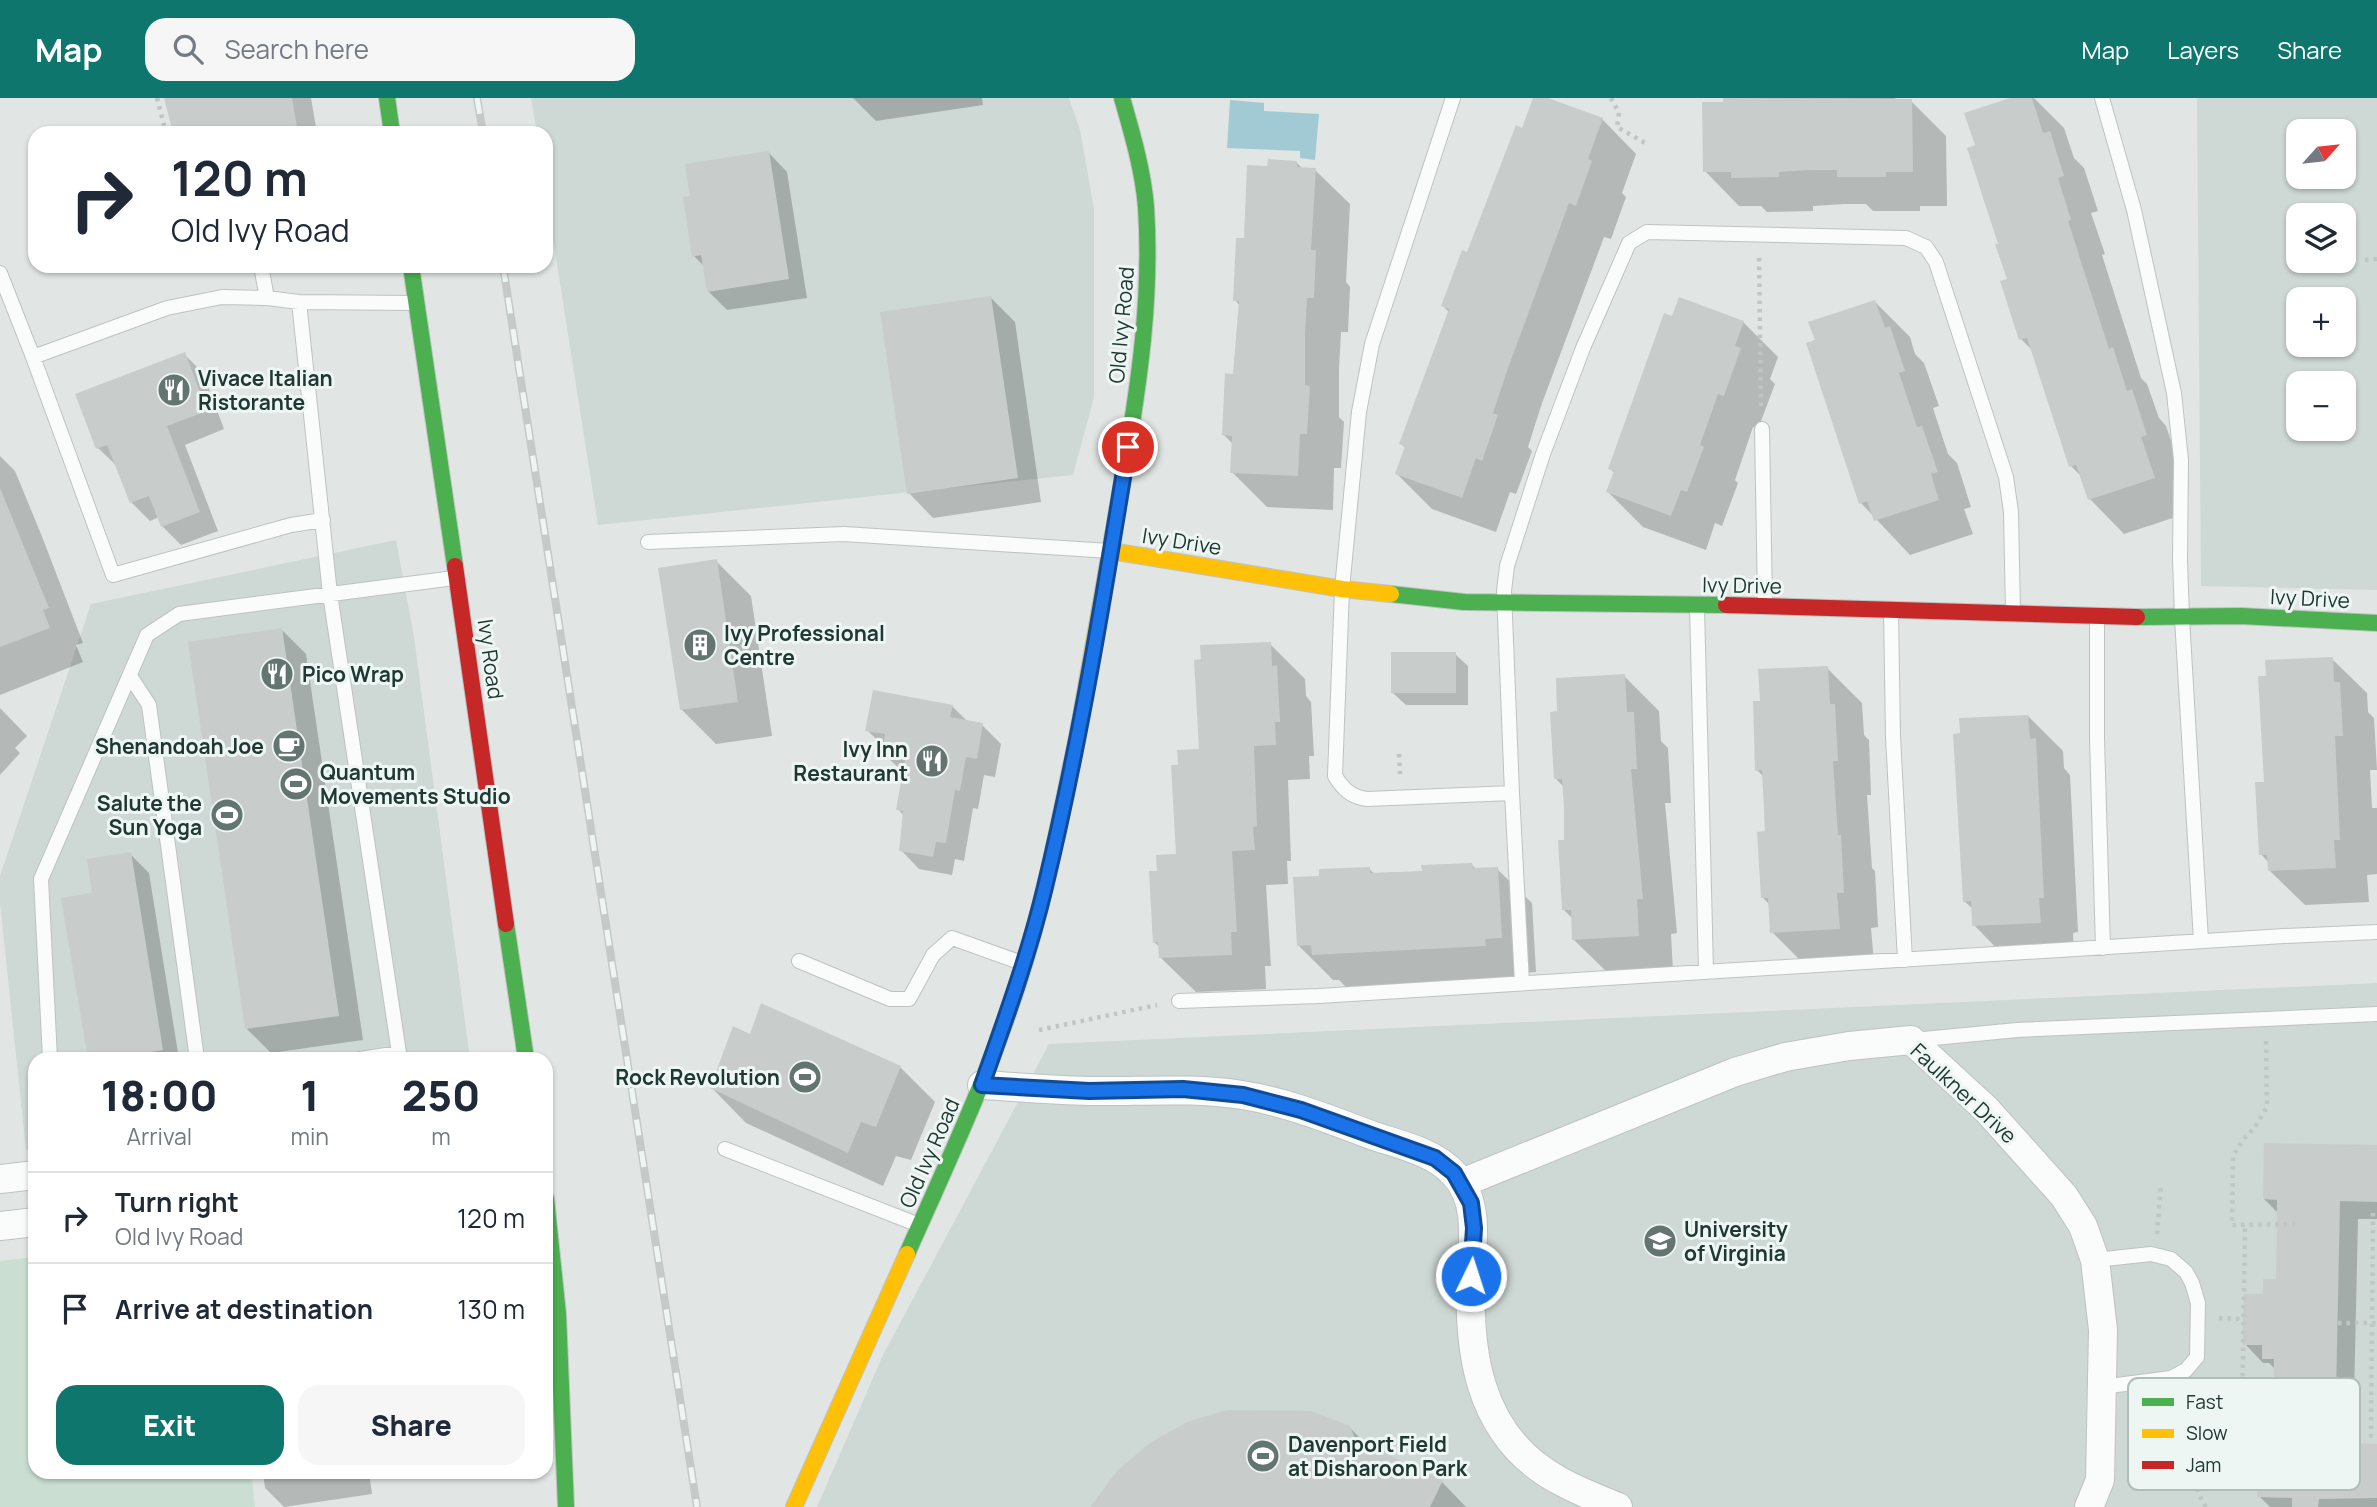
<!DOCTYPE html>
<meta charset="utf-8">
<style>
:root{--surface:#fff;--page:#f6f6f7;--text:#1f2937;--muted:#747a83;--line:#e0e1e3;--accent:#0f766e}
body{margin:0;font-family:Manrope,sans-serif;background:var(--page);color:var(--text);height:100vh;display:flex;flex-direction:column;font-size:26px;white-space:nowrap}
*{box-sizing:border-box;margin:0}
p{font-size:23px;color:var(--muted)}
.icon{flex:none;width:38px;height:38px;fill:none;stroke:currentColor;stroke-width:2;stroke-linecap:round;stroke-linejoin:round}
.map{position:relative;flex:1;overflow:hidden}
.panel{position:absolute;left:28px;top:954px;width:525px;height:427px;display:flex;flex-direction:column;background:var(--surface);border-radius:21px;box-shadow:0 2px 5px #0004}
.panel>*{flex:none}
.banner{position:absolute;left:28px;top:28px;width:525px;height:147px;border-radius:21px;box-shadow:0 2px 5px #0004;background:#fff;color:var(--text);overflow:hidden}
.needle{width:46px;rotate:63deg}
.buttons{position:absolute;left:2286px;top:21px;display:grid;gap:14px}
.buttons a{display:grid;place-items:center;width:70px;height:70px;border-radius:14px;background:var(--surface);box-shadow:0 2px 5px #0004;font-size:35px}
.pin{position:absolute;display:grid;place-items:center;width:60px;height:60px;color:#fff;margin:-30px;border:4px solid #fff;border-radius:50%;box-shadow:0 2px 7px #0007}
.me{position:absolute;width:77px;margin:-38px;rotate:4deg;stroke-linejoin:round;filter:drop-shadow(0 0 5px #0008)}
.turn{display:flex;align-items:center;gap:24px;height:147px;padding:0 28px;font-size:32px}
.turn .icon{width:91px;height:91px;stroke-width:2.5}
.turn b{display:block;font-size:49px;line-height:60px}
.eta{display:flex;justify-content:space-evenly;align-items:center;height:119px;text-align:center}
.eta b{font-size:42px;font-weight:800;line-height:49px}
.primary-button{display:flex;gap:14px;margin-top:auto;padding:14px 28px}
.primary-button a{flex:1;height:80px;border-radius:21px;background:var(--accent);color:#fff;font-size:28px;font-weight:800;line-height:80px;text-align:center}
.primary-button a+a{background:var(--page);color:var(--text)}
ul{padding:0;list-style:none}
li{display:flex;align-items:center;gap:21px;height:91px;padding:0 28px;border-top:2px solid var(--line)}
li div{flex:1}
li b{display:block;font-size:26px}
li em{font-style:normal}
header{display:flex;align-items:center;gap:42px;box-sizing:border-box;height:98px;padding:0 35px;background:var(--accent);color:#fff}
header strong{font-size:33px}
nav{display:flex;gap:38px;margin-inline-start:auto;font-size:24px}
.search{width:490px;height:63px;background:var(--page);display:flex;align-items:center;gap:18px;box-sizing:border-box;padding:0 24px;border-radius:21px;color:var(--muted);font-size:26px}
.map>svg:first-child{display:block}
.built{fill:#ced8d4;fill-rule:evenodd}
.green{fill:#cadfd2}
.water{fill:#a1cad5}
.shadow{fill:#0003}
.building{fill:#c8cdcb}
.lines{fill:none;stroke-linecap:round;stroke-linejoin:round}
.lane-casing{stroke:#bec3c1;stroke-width:16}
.street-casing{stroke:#bec3c1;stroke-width:30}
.fast-casing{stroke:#bdc4c2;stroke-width:18}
.slow-casing{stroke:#bdc4c2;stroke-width:18}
.jam-casing{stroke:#bdc4c2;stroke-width:18}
.path{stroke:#bfc7c5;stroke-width:4.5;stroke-dasharray:3.5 5;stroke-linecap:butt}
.lane{stroke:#fafbfb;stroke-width:14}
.street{stroke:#fafbfb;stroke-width:28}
.fast{stroke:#4caf50;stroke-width:16}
.slow{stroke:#ffc107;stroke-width:16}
.jam{stroke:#c62828;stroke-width:16}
.rail-casing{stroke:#c5c9c8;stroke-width:8}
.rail{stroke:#eef6f3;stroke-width:5;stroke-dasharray:16;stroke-linecap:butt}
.route-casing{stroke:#114b97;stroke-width:18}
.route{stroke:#1a73e8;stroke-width:12}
.labels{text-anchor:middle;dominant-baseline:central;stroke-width:6;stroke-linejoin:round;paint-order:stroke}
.street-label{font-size:21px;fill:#203833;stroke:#eef6f3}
.poi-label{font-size:21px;font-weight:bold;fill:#203833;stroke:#eef6f3;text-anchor:start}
.key{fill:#eef6f3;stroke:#b0bdb9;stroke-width:2}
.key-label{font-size:19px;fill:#203833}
</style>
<header>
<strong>Map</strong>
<div class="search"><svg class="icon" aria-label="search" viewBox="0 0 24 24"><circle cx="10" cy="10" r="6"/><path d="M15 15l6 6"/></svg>Search here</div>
<nav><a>Map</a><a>Layers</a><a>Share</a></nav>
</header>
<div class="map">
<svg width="2377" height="1409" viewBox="0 0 2377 1409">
<rect width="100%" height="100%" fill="#e1e6e4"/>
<path class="built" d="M531 0H1069L1080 32 1094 111V299L1073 377 598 427 546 96V35H537Z
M2197 0H2377V492L2201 488ZM2298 33H2343V79H2298ZM2298 117H2343V163H2298ZM2298 201H2343V247H2298ZM2298 285H2343V331H2298Z
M396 442 414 539 470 961H35V1051L26 1052 0 805V778L91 506Z
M2377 885V1409H817L883 1257 1049 946Z"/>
<path class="green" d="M35 1159V1374H251L255 1409H0V1163Z"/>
<path class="water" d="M1230 2 1264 5V13L1319 16 1315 62 1300 60V53L1227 50Z"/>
<path class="shadow" d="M166 0H311L317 35H176Z
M853 0H982L983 7 876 23Z
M1535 0H1543L1602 21 1636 56 1622 95 1626 99 1611 141 1604 139 1541 308 1528 349 1532 353 1516 396 1510 394 1496 434 1432 411 1397 376 1406 350 1401 346 1450 215 1443 208 1523 32Z
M1725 0H1895L1898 3H1911L1946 38 1947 108H1920V113H1873L1866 106H1845L1813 108V113L1767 114 1761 108H1739L1705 73Z
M2016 0H2034L2064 30 2074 60 2084 70 2098 113 2091 115 2105 156 2102 157 2141 280 2147 286 2159 320 2166 328 2181 372 2174 373 2188 415 2124 436 2090 401 2082 379 2071 368 2034 254 2021 241 1977 48Z
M769 55 787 74 807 200 727 212 708 193 704 168 694 158 692 100Z
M1297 65 1303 71 1315 72 1350 106 1346 184 1350 189 1348 234H1341L1339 271V319L1344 324 1341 370H1334L1333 412 1267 409 1232 374 1233 346 1224 337 1235 277 1240 208 1235 202 1245 142 1269 70Z
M225 168H297L233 175Z
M990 199 1015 224 1041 404 933 420 909 395Z
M1875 204 1910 239 1915 256 1924 265 1939 308 1933 310 1948 356 1957 365 1971 409 1964 411 1973 436 1910 457 1861 405Z
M1743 224 1778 259 1770 281 1775 286 1758 331 1753 329 1735 382 1738 385 1722 428 1715 425 1706 452 1643 429 1608 394 1615 375 1610 371Z
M184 256 203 275 224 331 185 347 218 433 181 447 162 428 159 419 150 423 131 404 117 368 98 350Z
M0 358 15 373 41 436 83 545 76 547 83 564 0 597Z
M716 463 751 498 772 638 716 646 681 611Z
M282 532 306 556 363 942 271 955 247 931Z
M1270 546 1305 581 1306 598 1311 604 1314 658H1309L1310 681 1288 682 1291 763H1287L1288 786 1266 787 1271 868H1265L1266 891 1196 894 1161 860V850L1154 844 1159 774 1177 758 1180 669 1200 652Z
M1455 556 1468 568V607H1406L1393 595Z
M2332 561 2367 595 2368 614 2374 620 2377 672H2370L2372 710H2377V776L2367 777 2369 804 2305 807 2270 773 2269 765 2261 756 2265 685Z
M1827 570 1862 605 1864 637 1869 642 1871 697H1867L1872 770 1875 773 1878 829 1871 830 1874 865 1807 869 1772 834 1770 807 1763 800 1766 735 1764 679 1757 672 1762 605Z
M1624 578 1659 613 1661 643 1668 650 1671 705H1665L1677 835 1671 836 1673 873 1609 876 1574 842 1573 821 1564 812 1566 744 1564 689 1556 681 1559 615Z
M952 608 968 624 982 627 1001 646 995 679 984 677 978 711 973 710 964 763 955 761 952 777 919 771 901 752 904 718 898 711 904 675 884 656 885 650 867 632Z
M0 610 27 638 15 650 20 655 0 677Z
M2028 618 2063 653 2064 670 2070 677 2078 834 2073 835 2074 859 2008 862 1974 827 1973 811 1964 803 1962 637Z
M130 756 149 775 179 961H89L94 797Z
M1472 767 1477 772 1497 771 1532 805 1536 874 1519 875 1520 882 1348 891 1339 882H1333L1298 847 1321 780 1369 771 1375 776 1424 774Z
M751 938 900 969 935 1004 911 1062 896 1058 883 1088 746 1025 712 990Z
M2377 1049V1121H2358L2353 1347 2377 1348V1409H2270L2259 1398 2274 1345 2276 1272 2269 1265H2263L2245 1246 2264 1198 2277 1183 2278 1115 2264 1101Z
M1349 1329 1369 1349 1442 1384 1466 1409H1093Z
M263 1374H369L372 1396 284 1409 265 1390Z"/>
<path class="building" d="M164 0H292L298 35H173Z
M1533 0H1548L1603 20 1588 61 1592 63 1576 108 1569 105 1507 273 1493 315 1498 317 1482 363 1476 360 1462 400 1395 376 1405 348 1399 346 1449 211 1441 208 1462 152 1467 154 1516 27 1522 30Z
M1723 0 1912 1 1913 74H1886V79H1837V72H1809L1779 74V79L1731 80V74H1703L1702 4H1723Z
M2010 0H2032L2043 35 2050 33 2064 78 2058 80 2071 122 2068 123 2109 251 2113 249 2127 293 2132 291 2147 337 2141 339 2155 380 2088 402 2076 367 2069 369 2027 240 2019 242 2000 183 2007 181 1995 146H1998L1967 50 1975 47 1964 15Z
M769 53 789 181 707 194 701 157 692 159 683 99 690 98 685 66Z
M1268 61 1297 63V69L1316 70 1311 152H1316L1314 200H1307L1305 235V287L1310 288 1307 336H1300L1298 378 1230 375 1232 338 1222 337 1225 275 1233 276 1239 203H1233L1236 140H1244L1247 67 1267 68Z
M991 198 1018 380 907 396 880 214Z
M1679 199 1744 223 1735 248 1741 250 1724 298 1718 296 1700 347 1704 349 1687 394 1681 392 1671 418 1606 394 1614 373 1608 371 1664 215 1672 218Z
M1875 202 1885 230 1890 228 1905 273 1899 275 1917 329 1922 328 1938 374 1931 376 1939 402 1874 423 1867 403 1859 406 1806 245 1815 242 1808 224Z
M185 254 207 313 167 328 200 414 161 429 149 398 130 405 107 347 96 351 75 296Z
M0 390 49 510 43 512 50 530 0 549Z
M717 461 738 604 680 612 658 470Z
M282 530 339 918 245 931 188 544Z
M1271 544 1272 568 1277 567 1280 624H1275L1276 647 1254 648 1257 728 1253 729 1255 752 1232 753 1237 834H1231L1232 857 1159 860 1158 844 1153 845 1149 773H1157L1156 757 1176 756 1171 667H1178L1177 652 1199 651 1194 562 1201 561 1200 547Z
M1391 554H1456V595H1391Z
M2333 559 2334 584H2340L2343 638H2335L2340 742H2334L2336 770 2268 773 2267 757H2259L2255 684H2264L2258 578H2266L2265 562Z
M1828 568 1830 606H1835L1838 663H1833L1838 737H1841L1844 795H1837L1840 831 1770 835 1768 800H1761L1757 734 1765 733 1762 672 1755 673 1753 603H1760L1758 571Z
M1625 576 1627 614H1634L1637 671H1631L1643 801H1637L1639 838 1572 842 1571 812H1562L1558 742H1564V711L1562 681H1554L1550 614 1557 613 1556 580Z
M873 592 953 607 950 619 983 625 977 661 966 659 960 693 955 692 946 745 936 744 933 759 899 753 903 713 896 712 905 661 882 657 885 636 865 633Z
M2028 617 2030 641 2036 640 2044 800H2039L2041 825 1972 828 1971 803 1963 804 1953 636 1960 635 1959 620Z
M131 754 163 952 109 961H88L61 800 92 795 87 761Z
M1472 765 1473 770 1498 769 1502 840 1485 841 1486 848 1312 857 1311 847 1297 848 1293 779 1319 778V771L1370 769V775L1422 773 1421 767Z
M761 905 901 968 876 1029 861 1024 848 1055 710 990 733 928 750 936Z
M2264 1045 2377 1047V1104L2340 1103 2335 1344 2377 1346V1400L2319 1401 2318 1409H2292V1400L2257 1399 2259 1343H2272L2274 1261H2262V1247H2243V1221L2244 1196H2263V1181H2276L2277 1102 2263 1101Z
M1227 1312 1311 1313 1350 1328 1355 1341 1443 1382 1430 1409H1090L1118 1372 1150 1345 1187 1324Z"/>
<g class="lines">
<defs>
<path id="lane" d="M1453 0 1372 246 1359 314 1342 491 1335 678C1343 691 1351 699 1367 701L1512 695
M2102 0 2134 112 2174 295 2181 362 2180 462 2182 520 2201 843
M261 168 267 200
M0 175 33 259 167 210 222 199 267 200 299 204 414 205
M299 204 330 496 399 955 360 961
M33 259 113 477 291 427 323 422
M1762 331 1765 506
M648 444 844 436 1110 453
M1697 509 1706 873
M1891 513 1893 639 1905 862
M2097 519V641L2103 850
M130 578 149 607 197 961
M799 863 890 901H909L933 857 952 840 1022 865
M1522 885 1512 695 1504 493 1507 468 1543 356 1583 250 1629 145 1647 134 1906 140 1926 149 1936 164 2006 379 2011 414 2013 514
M1179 903 1319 898 2284 838 2377 834
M1913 942 2017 932 2377 916
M50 961 41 781 147 537 179 516 454 480
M725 1051 919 1127
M2095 1162 2151 1156 2171 1161 2186 1174 2192 1185 2198 1205 2197 1259 2186 1272 2171 1280 2102 1289"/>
<path id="street" d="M982 987C1017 989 1053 992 1088 993 1140 994 1190 989 1242 997 1287 1004 1331 1022 1374 1038 1401 1047 1434 1054 1454 1076 1476 1099 1474 1132 1472 1161 1466 1247 1475 1338 1560 1383 1578 1393 1599 1401 1618 1409
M0 1081 35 1077
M1462 1085 1735 974 1785 959 1849 948 1911 942 1986 1011 2064 1098 2083 1128 2095 1162 2103 1232 2100 1382 2089 1409
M0 1128 35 1124"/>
<path id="fast" d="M387 0 392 35
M1122 0C1132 35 1143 72 1146 109 1152 199 1139 286 1124 374
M411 168 455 468
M1391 496 1464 504 1726 507
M2137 519 2241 518 2377 525
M506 826 526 961
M546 1101 558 1216 566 1409
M907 1156C946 1068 987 981 1017 889 1044 806 1060 720 1078 635"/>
<path id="slow" d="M1111 453 1342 491 1391 496
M1078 635 1124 374
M794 1409 907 1156"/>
<path id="jam" d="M455 468 506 826
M1726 507 2137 519"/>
</defs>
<use href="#lane" class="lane-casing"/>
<use href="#street" class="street-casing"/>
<use href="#fast" class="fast-casing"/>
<use href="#slow" class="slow-casing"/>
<use href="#jam" class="jam-casing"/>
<path class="path" d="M157 0 166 35
M1611 0 1619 15 1617 29 1647 46
M1759 160 1761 309
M2365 162 2377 161
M1399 656 1400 676
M1039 932 1157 907
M2266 943 2267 1009 2255 1029 2243 1042 2233 1058 2232 1127 2300 1126
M2373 1115 2371 1338H2377
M2157 1136 2161 1085
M2219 1220 2243 1221
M2338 1225H2377
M2242 1321 2245 1127
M2206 1409C2197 1396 2195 1382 2194 1367 2191 1311 2258 1321 2294 1322"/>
<use href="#lane" class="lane"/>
<use href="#street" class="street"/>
<use href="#fast" class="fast"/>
<use href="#slow" class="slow"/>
<use href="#jam" class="jam"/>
<defs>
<path id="rail" d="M477 0 483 35
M503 168 697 1409"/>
</defs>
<use href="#rail" class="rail-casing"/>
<use href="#rail" class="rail"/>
</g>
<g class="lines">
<defs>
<path id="route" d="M1128 349C1104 497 1080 644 1045 789 1029 856 1005 922 982 987L1089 993 1183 991 1243 997 1301 1012 1435 1060 1454 1075 1471 1105 1474 1130 1471 1178"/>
</defs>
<use href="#route" class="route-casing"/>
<use href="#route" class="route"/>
</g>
<defs>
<symbol id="restaurant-disc" viewBox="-11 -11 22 22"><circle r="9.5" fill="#647571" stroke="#eef6f3"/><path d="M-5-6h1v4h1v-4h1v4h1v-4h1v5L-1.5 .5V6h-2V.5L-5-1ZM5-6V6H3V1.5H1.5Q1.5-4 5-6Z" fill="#fff"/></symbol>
<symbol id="building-disc" viewBox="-11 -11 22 22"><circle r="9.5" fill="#647571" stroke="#eef6f3"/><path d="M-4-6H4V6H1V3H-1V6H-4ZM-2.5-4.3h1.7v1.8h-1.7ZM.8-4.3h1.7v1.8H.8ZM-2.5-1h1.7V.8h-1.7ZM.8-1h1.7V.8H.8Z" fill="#fff"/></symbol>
<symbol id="cafe-disc" viewBox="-11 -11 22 22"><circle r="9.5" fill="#647571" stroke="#eef6f3"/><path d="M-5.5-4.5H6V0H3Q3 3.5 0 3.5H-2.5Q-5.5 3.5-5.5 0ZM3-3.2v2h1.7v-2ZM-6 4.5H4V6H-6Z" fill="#fff"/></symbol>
<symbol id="stadium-disc" viewBox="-11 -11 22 22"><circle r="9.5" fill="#647571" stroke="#eef6f3"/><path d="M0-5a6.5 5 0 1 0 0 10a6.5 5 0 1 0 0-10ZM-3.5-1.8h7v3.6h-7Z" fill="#fff"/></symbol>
<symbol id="university-disc" viewBox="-11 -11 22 22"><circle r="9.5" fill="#647571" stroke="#eef6f3"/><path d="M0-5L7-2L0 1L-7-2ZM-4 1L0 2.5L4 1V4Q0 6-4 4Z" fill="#fff"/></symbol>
</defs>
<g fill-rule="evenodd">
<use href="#restaurant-disc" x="155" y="273" width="38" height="38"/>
<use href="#building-disc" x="681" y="528" width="38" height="38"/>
<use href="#restaurant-disc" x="258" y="557" width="38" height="38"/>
<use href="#cafe-disc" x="270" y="629" width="38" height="38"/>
<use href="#restaurant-disc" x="913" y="644" width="38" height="38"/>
<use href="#stadium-disc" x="277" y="667" width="38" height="38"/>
<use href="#stadium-disc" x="208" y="698" width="38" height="38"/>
<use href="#stadium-disc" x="786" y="960" width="38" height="38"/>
<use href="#university-disc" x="1641" y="1124" width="38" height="38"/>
<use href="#stadium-disc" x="1244" y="1339" width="38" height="38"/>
</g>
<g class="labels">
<g class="street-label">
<text transform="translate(1121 227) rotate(-85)">Old Ivy Road</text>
<text transform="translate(1182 443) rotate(9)">Ivy Drive</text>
<text transform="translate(1742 487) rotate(1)">Ivy Drive</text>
<text transform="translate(2310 500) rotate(3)">Ivy Drive</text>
<text transform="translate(491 561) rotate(82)">Ivy Road</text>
<text transform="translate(1964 995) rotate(43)">Faulkner Drive</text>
<text transform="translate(929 1055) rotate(-66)">Old Ivy Road</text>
</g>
<g class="poi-label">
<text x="198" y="280">Vivace Italian<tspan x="198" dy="24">Ristorante</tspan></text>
<text x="724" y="535">Ivy Professional<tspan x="724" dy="24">Centre</tspan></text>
<text x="302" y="576">Pico Wrap</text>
<text x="264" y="648" text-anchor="end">Shenandoah Joe</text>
<text x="908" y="651" text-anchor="end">Ivy Inn<tspan x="908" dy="24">Restaurant</tspan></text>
<text x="320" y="674">Quantum<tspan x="320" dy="24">Movements Studio</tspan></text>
<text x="202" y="705" text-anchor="end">Salute the<tspan x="202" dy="24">Sun Yoga</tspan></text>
<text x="780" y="979" text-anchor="end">Rock Revolution</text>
<text x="1684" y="1131">University<tspan x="1684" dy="24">of Virginia</tspan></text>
<text x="1288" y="1346">Davenport Field<tspan x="1288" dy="24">at Disharoon Park</tspan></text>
</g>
</g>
<rect x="2128" y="1280" width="232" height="112" rx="10" class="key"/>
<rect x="2142" y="1300" width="32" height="8" fill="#4caf50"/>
<rect x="2142" y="1331" width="32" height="9" fill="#ffc107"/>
<rect x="2142" y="1363" width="32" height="8" fill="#c62828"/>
<g class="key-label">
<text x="2186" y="1311">Fast</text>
<text x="2186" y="1342">Slow</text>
<text x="2186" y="1374">Jam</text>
</g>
</svg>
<div class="buttons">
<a><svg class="needle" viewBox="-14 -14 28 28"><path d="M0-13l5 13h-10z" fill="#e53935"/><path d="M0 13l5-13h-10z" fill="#747a83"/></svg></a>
<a><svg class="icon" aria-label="layers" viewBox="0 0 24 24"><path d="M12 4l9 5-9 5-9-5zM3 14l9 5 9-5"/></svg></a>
<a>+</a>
<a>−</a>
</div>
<div class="pin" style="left:1128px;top:349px;background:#d93025"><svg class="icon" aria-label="arrive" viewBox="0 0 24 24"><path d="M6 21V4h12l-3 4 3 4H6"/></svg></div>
<svg class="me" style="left:1471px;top:1178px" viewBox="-20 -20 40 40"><circle r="17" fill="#1a73e8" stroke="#fff" stroke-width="3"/><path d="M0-11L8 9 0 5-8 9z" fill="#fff"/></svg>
<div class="banner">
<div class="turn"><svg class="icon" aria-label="right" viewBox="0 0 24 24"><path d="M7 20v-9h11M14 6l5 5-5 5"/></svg><div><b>120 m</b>Old Ivy Road</div></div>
</div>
<section class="panel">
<div class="eta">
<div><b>18:00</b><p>Arrival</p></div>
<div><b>1</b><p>min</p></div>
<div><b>250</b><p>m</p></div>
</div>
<ul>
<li><svg class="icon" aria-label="right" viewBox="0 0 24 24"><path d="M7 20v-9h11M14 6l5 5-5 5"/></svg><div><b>Turn right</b><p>Old Ivy Road</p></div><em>120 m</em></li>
<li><svg class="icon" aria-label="arrive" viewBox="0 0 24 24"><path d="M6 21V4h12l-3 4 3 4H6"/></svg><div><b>Arrive at destination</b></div><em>130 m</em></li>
</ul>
<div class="primary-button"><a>Exit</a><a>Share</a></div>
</section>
</div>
